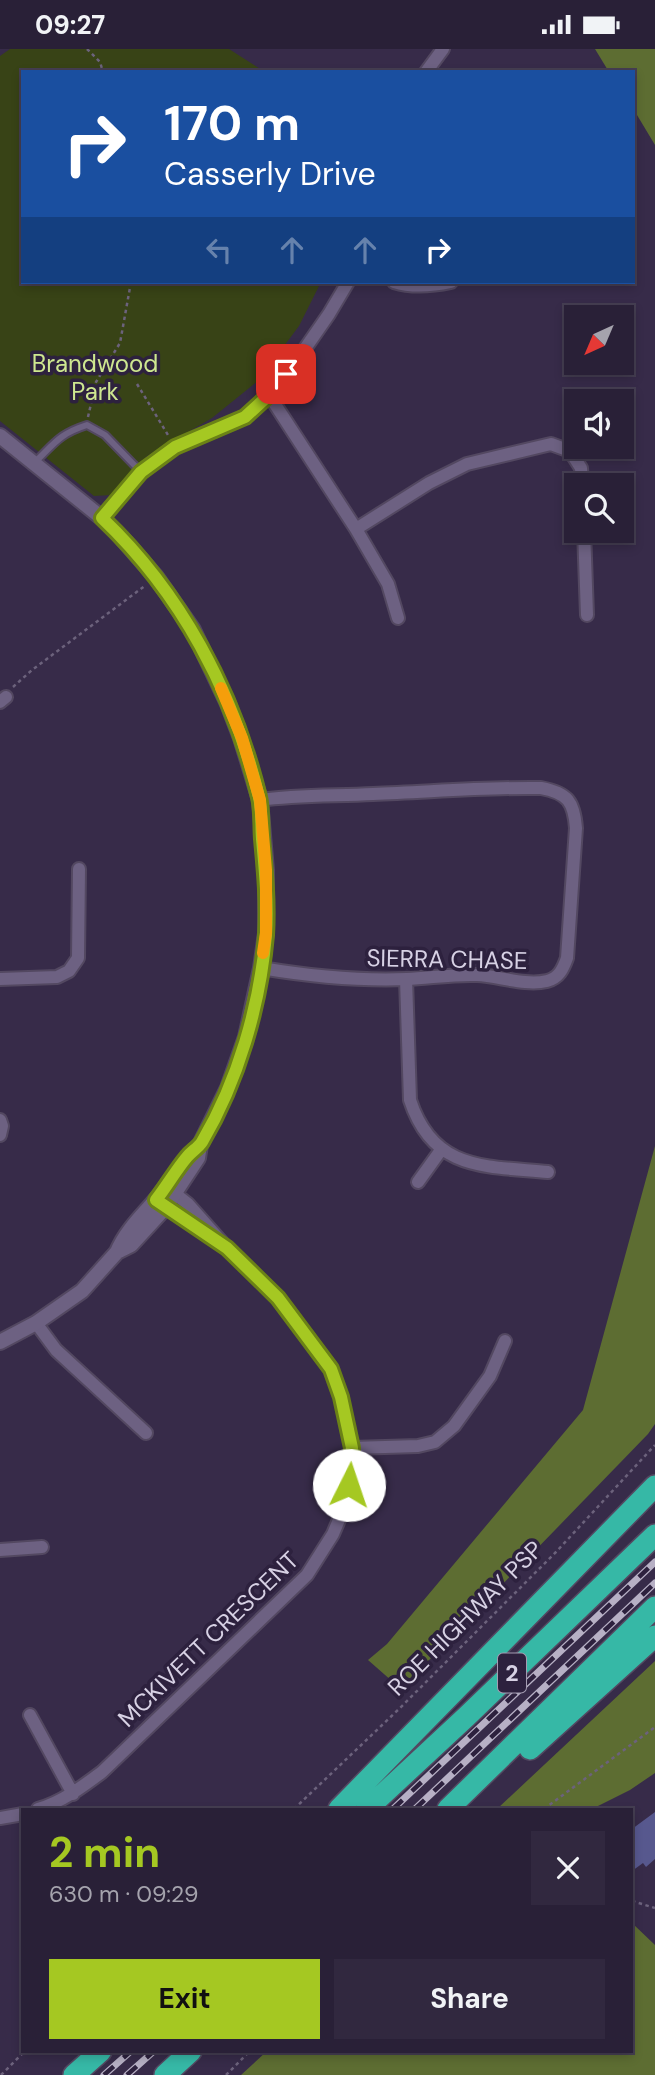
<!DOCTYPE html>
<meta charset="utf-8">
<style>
:root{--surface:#292037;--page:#31283f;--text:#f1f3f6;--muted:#a5a3ad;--line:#453e52;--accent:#a5c822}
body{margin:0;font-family:"DM Sans",sans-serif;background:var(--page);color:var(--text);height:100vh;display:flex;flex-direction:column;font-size:26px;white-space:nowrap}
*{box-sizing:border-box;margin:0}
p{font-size:23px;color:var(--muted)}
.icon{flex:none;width:38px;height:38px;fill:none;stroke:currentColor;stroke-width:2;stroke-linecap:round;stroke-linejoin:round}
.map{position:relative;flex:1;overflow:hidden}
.drawer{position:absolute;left:21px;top:1759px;width:612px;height:245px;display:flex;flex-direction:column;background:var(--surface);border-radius:0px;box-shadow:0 4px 10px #0003,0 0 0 2px var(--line)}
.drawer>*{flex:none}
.top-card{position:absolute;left:21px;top:21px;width:614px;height:214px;border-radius:0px;box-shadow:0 4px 10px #0003,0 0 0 2px var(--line);background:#1a4fa0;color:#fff;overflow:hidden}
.needle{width:46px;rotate:224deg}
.buttons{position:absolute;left:564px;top:256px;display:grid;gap:14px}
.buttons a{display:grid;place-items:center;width:70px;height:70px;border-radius:0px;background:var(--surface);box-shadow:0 4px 10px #0003,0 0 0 2px var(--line);font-size:35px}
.pin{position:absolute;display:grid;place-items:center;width:60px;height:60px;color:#fff;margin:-30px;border-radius:14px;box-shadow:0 4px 10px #0006}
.me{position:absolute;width:77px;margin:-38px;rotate:4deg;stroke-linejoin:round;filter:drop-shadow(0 0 5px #0008)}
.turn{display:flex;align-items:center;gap:24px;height:147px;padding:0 28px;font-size:32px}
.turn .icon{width:91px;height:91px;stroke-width:2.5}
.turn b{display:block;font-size:49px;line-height:60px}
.lanes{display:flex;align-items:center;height:66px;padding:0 28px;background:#0003;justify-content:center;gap:35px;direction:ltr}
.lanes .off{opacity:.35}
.round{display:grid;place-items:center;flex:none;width:74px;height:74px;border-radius:0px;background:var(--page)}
.overview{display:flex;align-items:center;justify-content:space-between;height:119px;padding:0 28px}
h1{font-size:42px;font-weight:700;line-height:52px;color:var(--accent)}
.button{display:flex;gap:14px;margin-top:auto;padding:14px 28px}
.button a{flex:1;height:80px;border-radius:0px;background:var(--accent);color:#111;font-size:28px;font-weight:700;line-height:80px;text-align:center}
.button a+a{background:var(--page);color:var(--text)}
.status{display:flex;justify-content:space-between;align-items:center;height:49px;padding:0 35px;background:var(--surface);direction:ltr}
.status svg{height:19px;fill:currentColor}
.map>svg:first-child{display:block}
.green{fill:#384316}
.forest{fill:#5d6d32}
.building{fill:#57588e}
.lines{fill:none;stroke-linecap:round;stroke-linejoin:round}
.service-casing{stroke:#534861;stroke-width:10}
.minor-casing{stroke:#534861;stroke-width:16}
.tertiary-casing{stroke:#534861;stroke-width:18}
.motorway-casing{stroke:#534861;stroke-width:24}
.path{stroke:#6c627c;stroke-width:2.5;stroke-dasharray:3.5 3.5;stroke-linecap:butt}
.service{stroke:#6d6182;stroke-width:6}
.minor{stroke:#6d6182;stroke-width:12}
.tertiary{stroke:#6d6182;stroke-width:14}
.motorway{stroke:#36b8a6;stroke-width:21}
.rail-casing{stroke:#b7b0c5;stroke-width:7}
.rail{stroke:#2d213e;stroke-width:4.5;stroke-dasharray:13;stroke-linecap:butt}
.route-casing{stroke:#6b8216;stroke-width:18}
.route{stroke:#a5c822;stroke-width:12}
.slow{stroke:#f59e0b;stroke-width:12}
.labels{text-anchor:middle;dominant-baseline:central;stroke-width:7;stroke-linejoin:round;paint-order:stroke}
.shield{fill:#2d213e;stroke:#a49cb2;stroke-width:2}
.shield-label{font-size:23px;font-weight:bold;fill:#d7d1e4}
.park-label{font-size:24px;fill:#cee790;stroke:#2d213e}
.street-label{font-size:24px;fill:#d7d1e4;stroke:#2d213e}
</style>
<div class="status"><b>09:27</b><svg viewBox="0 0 49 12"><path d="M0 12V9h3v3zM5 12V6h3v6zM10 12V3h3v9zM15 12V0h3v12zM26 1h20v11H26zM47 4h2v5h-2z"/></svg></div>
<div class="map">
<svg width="655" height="2026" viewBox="0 0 655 2026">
<rect width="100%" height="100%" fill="#372b49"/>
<path class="green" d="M10 0H229L265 23H23V233H321L299 277 258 332 212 369 147 407 112 446 94 447 0 372V7Z"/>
<path class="forest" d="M595 0H655V96L634 61V23H609Z
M655 1097V1375L648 1385 401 1640 368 1611 387 1595 583 1361Z
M655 1612V1724L630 1741 592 1760H497Z
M632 1874 655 1896V2026H241L267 2002H632Z"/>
<path class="building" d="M655 1763V1810L646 1818 643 1814 632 1822V1780Z"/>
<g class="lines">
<defs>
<path id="service" d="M34 414C55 394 59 385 87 376L105 386 141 423"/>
<path id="minor" d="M426 23 443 0
M394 233C413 239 432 237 451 233
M269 346 356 480 388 535 398 569
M102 469 141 423 175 398 245 368 269 346 302 304 329 265 348 233
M356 480 429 434 467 415 551 395 570 402 581 419 582 436
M584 481 587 566
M0 653 6 648
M260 751C297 746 335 747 373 745 430 743 485 738 541 739 568 744 574 753 576 779L567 909C563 920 559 929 547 932 525 937 499 927 477 926 454 925 430 929 407 930 358 932 309 927 261 919
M0 930 57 928 69 922 78 909 79 820
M406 930 410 1051C433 1122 485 1117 548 1123
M0 1071 2 1077 0 1086
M418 1133 441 1101
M160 1154 212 1189
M36 1274 56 1301 146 1384
M352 1399 418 1397 435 1393 454 1377 490 1327 505 1292
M0 1501 42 1498
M30 1666 73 1745
M38 1760C62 1753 82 1738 102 1723L307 1526 333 1485 341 1466 349 1436 352 1399 341 1348 331 1319 278 1249 227 1199 188 1155 169 1140
M0 1769 23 1765"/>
<path id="tertiary" d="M0 387 102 469 121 488 156 528 193 581 228 655 241 689 260 751 266 821V884L261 919 246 988 228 1039 200 1096 198 1109 165 1159 131 1196 117 1203 82 1242 36 1274 0 1293
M117 1203C126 1181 144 1165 159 1147 173 1129 184 1110 200 1096"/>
<path id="motorway" d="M530 1700 655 1587
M339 1760 655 1437
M367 1760 466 1668 655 1486
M448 1760 655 1558
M74 2026 101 2002
M165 2026 191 2002"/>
</defs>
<use href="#service" class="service-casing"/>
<use href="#minor" class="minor-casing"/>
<use href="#tertiary" class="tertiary-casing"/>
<use href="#motorway" class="motorway-casing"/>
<path class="path" d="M87 0 100 13 103 23
M137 335 168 386
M88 368 96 333 120 294 131 233
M13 638 32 621 146 536
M294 1760 400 1659 556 1503 655 1396
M544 1760 655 1678
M632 1852 655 1859
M1 2026 25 2002
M226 2026 250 2002"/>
<use href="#service" class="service"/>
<use href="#minor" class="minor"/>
<use href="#tertiary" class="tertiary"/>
<use href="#motorway" class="motorway"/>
<defs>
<path id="rail" d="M393 1760 655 1513
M415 1760 655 1534
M104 2026 131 2002
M127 2026 154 2002"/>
</defs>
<use href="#rail" class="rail-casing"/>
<use href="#rail" class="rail"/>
</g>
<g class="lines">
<defs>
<path id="route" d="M286 325 269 346 245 368 175 398 141 423 102 469C181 544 233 642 259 748 262 761 261 776 262 790 265 822 268 854 266 886 260 956 238 1032 202 1093 198 1099 192 1102 187 1108 176 1121 167 1137 156 1151L227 1199 278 1249 331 1320 341 1348 352 1399 349 1436"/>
</defs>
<use href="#route" class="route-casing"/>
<use href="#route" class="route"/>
<path class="slow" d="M221 639 242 689 260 751 266 821V884L263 904"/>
</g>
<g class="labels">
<rect class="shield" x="498" y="1604.5" width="28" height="39" rx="5"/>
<g class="shield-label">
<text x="512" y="1624">2</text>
</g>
<g class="park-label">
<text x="95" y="314">Brandwood<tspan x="95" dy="28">Park</tspan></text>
</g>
<g class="street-label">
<text transform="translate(447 910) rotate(1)">SIERRA CHASE</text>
<text transform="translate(465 1569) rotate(-45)">ROE HIGHWAY PSP</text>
<text transform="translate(208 1590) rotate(-44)">MCKIVETT CRESCENT</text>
</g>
</g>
</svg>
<div class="buttons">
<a><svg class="needle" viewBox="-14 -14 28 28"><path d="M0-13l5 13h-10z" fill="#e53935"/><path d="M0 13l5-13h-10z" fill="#a5a3ad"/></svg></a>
<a><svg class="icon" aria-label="sound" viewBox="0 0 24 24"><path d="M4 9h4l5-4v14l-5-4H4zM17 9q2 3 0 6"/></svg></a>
<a><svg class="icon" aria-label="search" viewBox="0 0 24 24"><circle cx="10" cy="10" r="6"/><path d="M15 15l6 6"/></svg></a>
</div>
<div class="pin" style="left:286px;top:325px;background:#d93025"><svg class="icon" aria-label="arrive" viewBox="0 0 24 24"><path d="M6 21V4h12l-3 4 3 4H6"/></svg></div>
<svg class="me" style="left:349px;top:1436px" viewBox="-20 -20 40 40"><circle r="19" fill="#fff"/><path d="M0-13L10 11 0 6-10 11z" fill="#a5c822"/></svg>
<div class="top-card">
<div class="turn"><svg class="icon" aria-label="right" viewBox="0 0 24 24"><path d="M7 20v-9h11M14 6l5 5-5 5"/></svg><div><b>170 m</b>Casserly Drive</div></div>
<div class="lanes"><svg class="icon off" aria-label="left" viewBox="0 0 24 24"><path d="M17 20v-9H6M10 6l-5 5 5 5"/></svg><svg class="icon off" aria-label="ahead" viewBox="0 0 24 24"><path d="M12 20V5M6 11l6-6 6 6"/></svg><svg class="icon off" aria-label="ahead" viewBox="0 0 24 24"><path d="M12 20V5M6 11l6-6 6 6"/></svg><svg class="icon" aria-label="right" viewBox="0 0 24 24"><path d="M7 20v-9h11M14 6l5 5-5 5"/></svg></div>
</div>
<section class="drawer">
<div class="overview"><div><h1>2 min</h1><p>630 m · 09:29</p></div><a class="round"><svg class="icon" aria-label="close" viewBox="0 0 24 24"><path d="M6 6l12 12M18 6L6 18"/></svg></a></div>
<div class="button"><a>Exit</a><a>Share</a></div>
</section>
</div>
